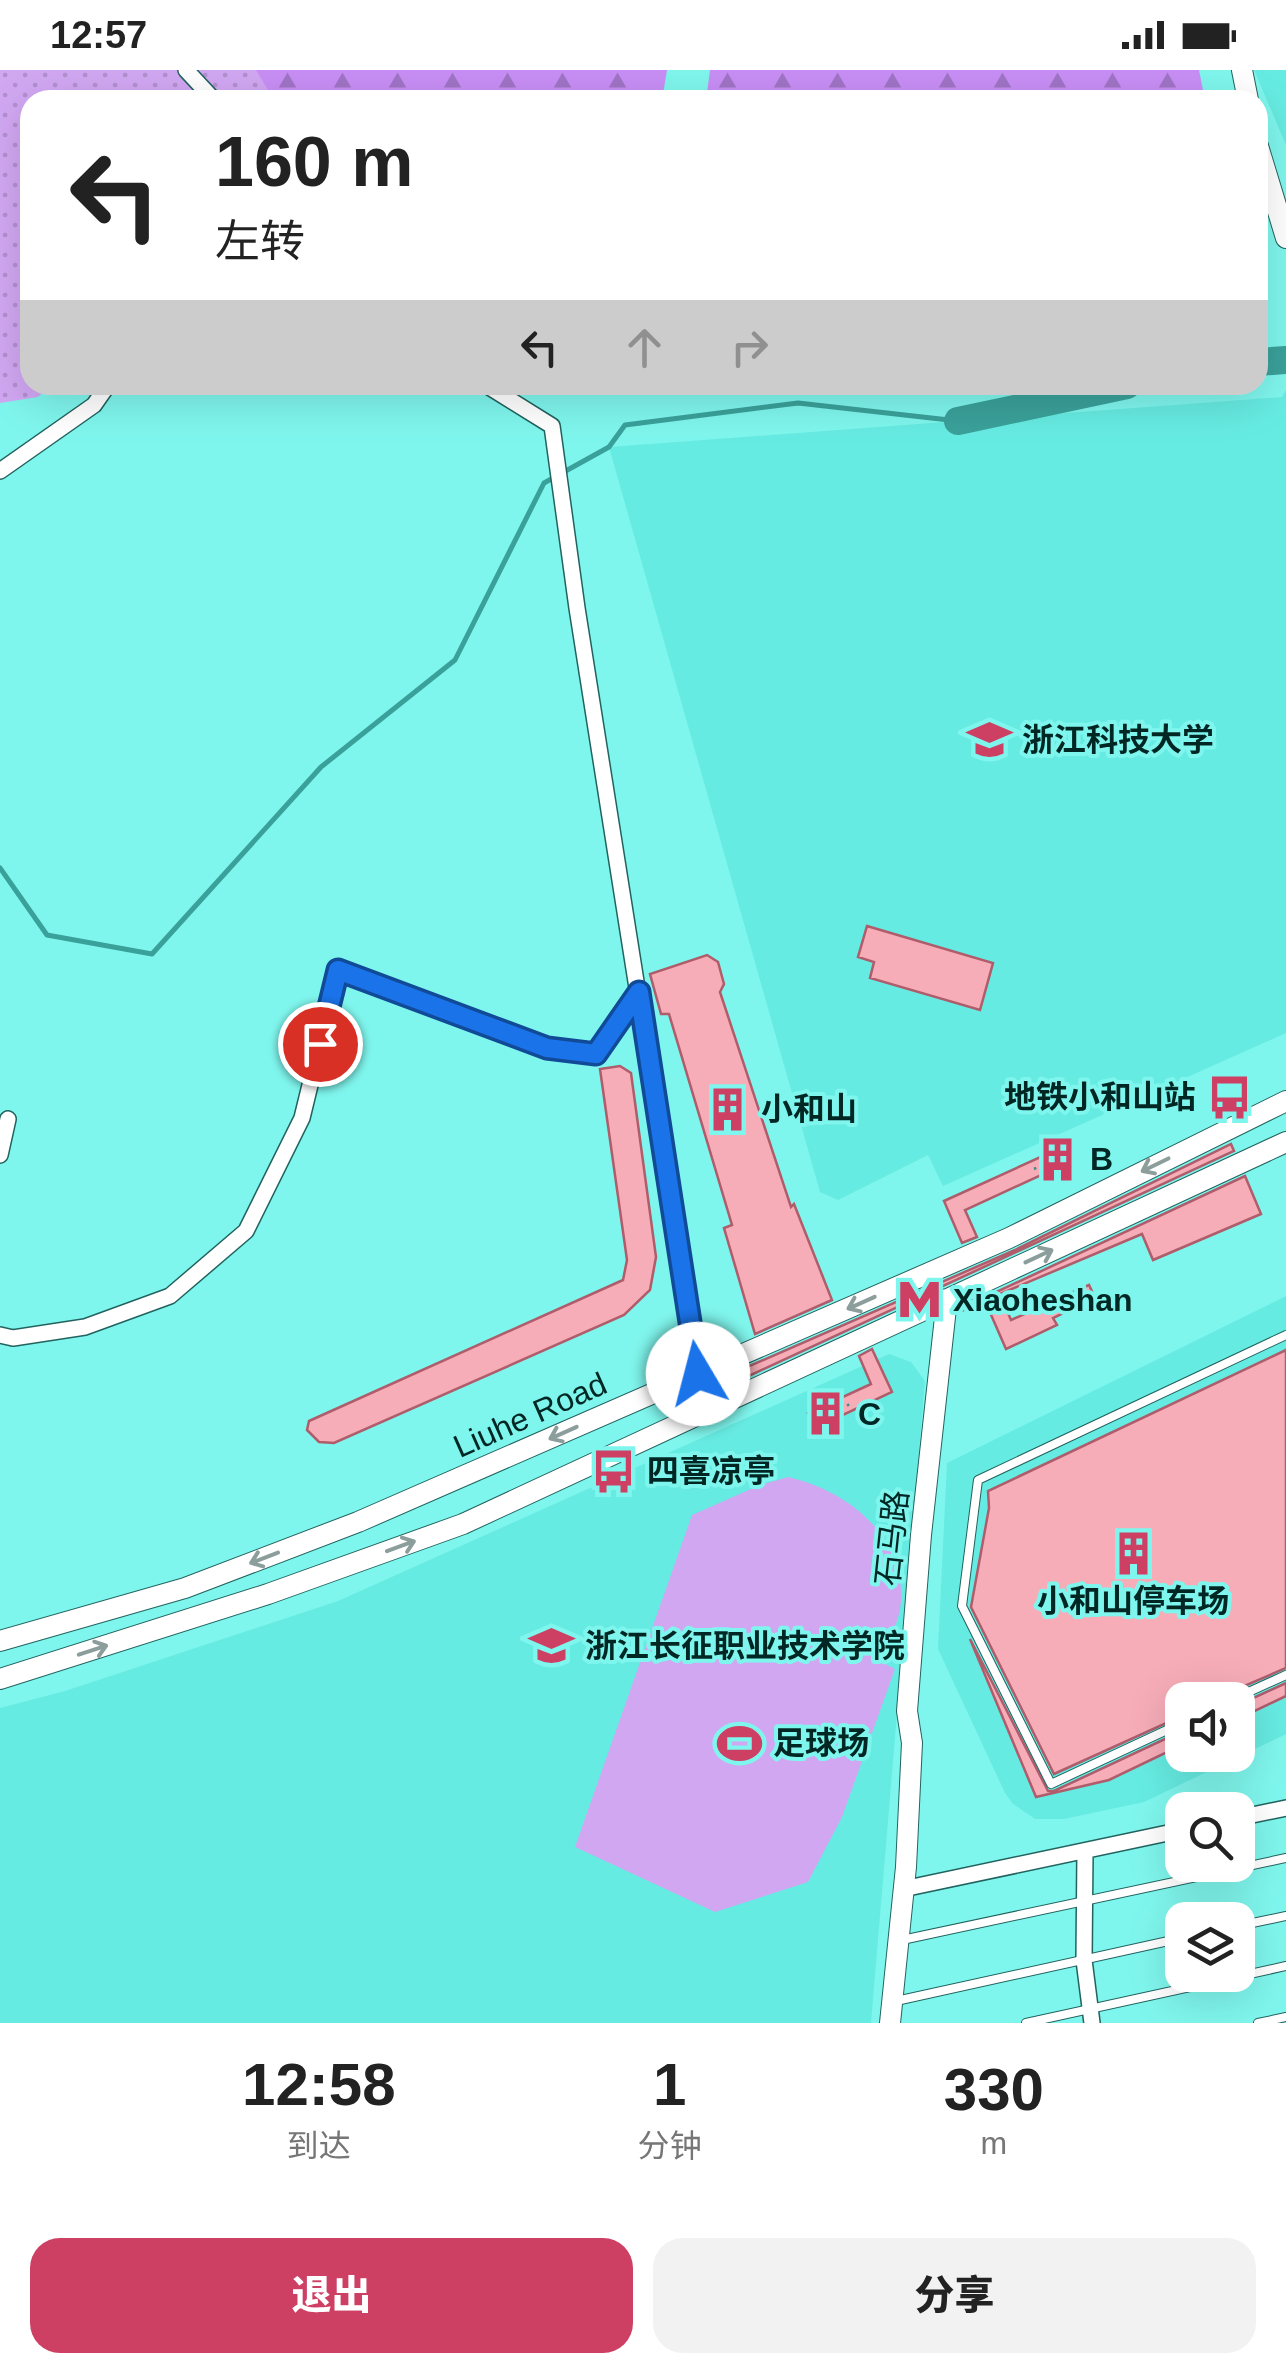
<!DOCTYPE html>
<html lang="zh">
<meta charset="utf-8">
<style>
:root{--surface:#fff;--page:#f2f2f2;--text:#222;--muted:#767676;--accent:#ce3f64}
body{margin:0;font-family:Arial,"Noto Sans SC",sans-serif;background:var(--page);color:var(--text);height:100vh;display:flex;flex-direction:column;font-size:38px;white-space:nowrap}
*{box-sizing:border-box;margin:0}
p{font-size:32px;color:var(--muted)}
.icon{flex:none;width:55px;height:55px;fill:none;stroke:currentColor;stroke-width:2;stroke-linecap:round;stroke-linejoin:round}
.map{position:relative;height:1953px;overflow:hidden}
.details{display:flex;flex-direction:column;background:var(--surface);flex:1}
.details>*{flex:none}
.hud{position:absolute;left:20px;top:20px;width:1248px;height:305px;border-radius:30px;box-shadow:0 10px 40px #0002;background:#fff;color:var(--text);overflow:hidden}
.fabs{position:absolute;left:1165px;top:1612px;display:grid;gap:20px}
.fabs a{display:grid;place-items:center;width:90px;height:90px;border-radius:20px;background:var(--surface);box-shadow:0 10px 40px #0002;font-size:50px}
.pin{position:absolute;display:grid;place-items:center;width:85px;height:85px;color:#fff;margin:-42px;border:5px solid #fff;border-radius:50%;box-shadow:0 2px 10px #0007}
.me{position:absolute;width:110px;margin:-55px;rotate:352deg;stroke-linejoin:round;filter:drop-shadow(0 0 8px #0008)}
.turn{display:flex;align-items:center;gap:35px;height:210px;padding:0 30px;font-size:45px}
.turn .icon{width:130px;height:130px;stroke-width:2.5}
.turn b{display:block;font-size:70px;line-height:85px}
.lanes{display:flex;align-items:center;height:95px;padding:0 30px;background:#0003;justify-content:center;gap:50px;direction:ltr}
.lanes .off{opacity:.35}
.eta{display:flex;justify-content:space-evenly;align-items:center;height:170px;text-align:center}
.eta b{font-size:60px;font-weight:800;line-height:70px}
.action{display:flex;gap:20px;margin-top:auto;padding:20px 30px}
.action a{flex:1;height:115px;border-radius:30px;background:var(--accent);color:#fff;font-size:40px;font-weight:800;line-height:115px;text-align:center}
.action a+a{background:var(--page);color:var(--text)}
.status{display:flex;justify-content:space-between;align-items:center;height:70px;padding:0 50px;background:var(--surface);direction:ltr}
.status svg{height:28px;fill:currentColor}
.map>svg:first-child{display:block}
.built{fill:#66ebe2;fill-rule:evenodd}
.forest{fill:url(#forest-firs)}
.park{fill:url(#park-dots)}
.pitch{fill:#d1a7f2}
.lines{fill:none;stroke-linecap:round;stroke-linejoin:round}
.stream{stroke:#3aa19a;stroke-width:5}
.river{stroke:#3aa19a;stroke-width:28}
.building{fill:#f6adb8;stroke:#af5c6b;stroke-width:2.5}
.lane-casing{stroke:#22635f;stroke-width:10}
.street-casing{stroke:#22635f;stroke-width:18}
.secondary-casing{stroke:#22635f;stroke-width:22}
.path{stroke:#408f89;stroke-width:2.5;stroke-dasharray:2.5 8;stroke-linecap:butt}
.lane{stroke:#fff;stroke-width:8}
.street{stroke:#fff;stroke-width:15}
.secondary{stroke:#fff;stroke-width:20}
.oneway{stroke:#8c9e9c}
.route-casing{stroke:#114b97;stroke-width:25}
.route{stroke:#1a73e8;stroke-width:18}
.labels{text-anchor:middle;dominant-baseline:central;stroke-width:8;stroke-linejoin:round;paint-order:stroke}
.poi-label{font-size:32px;font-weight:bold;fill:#002724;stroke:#7ff6ed;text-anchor:start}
.street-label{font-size:32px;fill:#002724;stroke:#7ff6ed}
</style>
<div class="status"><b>12:57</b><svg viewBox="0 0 49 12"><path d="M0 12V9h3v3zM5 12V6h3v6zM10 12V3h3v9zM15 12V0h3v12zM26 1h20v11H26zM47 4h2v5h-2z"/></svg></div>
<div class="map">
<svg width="1286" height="1953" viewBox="0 0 1286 1953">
<defs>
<pattern id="forest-firs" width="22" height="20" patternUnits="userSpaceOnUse" patternTransform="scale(2.5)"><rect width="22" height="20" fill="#c88ef5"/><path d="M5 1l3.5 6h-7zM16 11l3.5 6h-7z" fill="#a074c6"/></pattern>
<pattern id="park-dots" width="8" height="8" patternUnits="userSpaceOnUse" patternTransform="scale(2.5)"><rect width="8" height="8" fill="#d1a7f2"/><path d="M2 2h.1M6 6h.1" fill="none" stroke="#b290cf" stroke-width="1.8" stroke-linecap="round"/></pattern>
</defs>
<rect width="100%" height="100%" fill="#7ff6ed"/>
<path class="built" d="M1254 0H1286V75Z
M1286 320V963L943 1116 928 1085 838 1130 820 1122 609 377 1282 327Z
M1286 1226V1664L1144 1732 1064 1749H1035L1013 1734 1005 1723 938 1579 947 1393ZM1182 1630H1238V1685H1182Z
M889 1284 911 1292 925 1311 871 1953H0V1638L65 1621 338 1531Z"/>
<path class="forest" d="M200 0H667L662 30H248Z
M710 0H1199L1205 30H706Z"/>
<path class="park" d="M0 0H256L274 30H30V315H50L38 327 0 333Z"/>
<path class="pitch" d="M788 1407C846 1420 905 1465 901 1531 900 1550 888 1573 882 1592L895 1599 842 1747 808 1812 715 1842 575 1777 692 1445 760 1415Z"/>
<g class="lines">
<path class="stream" d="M0 798 47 865 152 884 321 697 455 590 544 413 609 377 625 355 798 333 958 351"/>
<path class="river" d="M1258 292 1286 290
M958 351 1127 315"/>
</g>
<path class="building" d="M867 856 993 893 980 940 870 908 874 892 858 887Z
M707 885 718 892 724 914 720 922 791 1137 794 1134 832 1230 755 1264 724 1158 732 1155 669 944H661L650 904Z
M620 996 631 1003 656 1187 650 1220 624 1245 334 1373 319 1372 307 1360 309 1351 623 1210 627 1190 600 999Z
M1231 1074 1234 1081 710 1324 706 1315 1015 1180Z
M1067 1075 1074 1090 965 1140 977 1167 962 1173 944 1131Z
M1245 1106 1261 1144 1153 1190 1142 1164 1000 1224 1011 1250 1089 1215 1095 1228 1053 1248 1057 1255 1006 1279 985 1231 959 1242 960 1239Z
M872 1279 892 1322 815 1358 808 1343 871 1314 859 1286Z
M1286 1280V1598L1228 1623 1224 1630H1182V1646L1054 1704 971 1537 989 1438 988 1421Z
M970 1569 1048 1721H1054L1182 1661V1675L1109 1710 1036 1727Z
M1286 1613V1626L1238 1649V1635Z"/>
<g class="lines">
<defs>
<path id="lane" d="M1231 1630 1286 1605
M1182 1653 1051 1714 962 1536 978 1410 1286 1265
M1238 1856 1286 1846
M902 1870 1286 1788
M896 1931 1182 1868
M1026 1953 1286 1896
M1258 1953 1286 1947"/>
<path id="street" d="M186 0 214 30
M486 315 552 356 577 538 698 1304
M0 401 94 335 108 315
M0 1085 8 1049
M0 1265 13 1268 85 1257 170 1226 246 1161 302 1048 338 900 547 978 596 985 639 922
M1238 1748 1286 1738
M1085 1781 1084 1890 1092 1953
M903 1819 1182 1760"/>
<path id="secondary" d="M1242 0 1248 30
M1258 76 1286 168
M0 1571 185 1518 358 1452 1009 1168 1286 1031
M0 1609 268 1524 463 1454 1286 1072
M890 1953 906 1797 912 1673 907 1641 921 1465 947 1229"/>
</defs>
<use href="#lane" class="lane-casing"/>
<use href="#street" class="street-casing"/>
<use href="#secondary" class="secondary-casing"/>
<path class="path" d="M1034 1099 1065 1084
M1054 1239 1087 1223
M819 1350 850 1334"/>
<use href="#lane" class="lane"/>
<use href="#street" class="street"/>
<use href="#secondary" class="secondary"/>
</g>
<defs><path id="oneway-shaft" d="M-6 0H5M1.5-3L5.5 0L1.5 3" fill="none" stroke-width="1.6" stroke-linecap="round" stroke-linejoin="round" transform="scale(2.5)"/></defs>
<g class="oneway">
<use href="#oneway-shaft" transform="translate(1155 1095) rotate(154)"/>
<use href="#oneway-shaft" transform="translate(1039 1186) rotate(-25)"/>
<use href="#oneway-shaft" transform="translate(861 1233) rotate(156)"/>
<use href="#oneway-shaft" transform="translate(563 1363) rotate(156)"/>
<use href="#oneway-shaft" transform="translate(401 1476) rotate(-20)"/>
<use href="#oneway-shaft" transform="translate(264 1488) rotate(159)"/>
<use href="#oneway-shaft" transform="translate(93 1580) rotate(-18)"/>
</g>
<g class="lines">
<defs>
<path id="route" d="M320 974 338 900 547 978 596 984 639 922 698 1304"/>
</defs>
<use href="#route" class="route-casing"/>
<use href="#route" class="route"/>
</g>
<defs>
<symbol id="university-bare" viewBox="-9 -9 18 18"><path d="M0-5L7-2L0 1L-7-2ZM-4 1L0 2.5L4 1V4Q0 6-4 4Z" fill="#ce3f64" stroke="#7ff6ed" stroke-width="2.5" paint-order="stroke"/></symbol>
<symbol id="bus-bare" viewBox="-9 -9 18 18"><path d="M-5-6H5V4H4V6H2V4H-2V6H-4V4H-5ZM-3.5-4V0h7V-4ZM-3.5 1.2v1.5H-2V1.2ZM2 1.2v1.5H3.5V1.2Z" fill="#ce3f64" stroke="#7ff6ed" stroke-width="2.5" paint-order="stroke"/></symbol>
<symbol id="building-bare" viewBox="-9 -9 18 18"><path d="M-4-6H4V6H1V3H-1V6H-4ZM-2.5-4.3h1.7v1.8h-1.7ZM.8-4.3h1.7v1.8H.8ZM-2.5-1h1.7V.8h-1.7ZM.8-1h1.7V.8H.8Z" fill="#ce3f64" stroke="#7ff6ed" stroke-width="2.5" paint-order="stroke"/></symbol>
<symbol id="metro-bare" viewBox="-9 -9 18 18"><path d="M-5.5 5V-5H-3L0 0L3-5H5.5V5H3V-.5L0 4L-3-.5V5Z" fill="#ce3f64" stroke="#7ff6ed" stroke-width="2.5" paint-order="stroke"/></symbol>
<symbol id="school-bare" viewBox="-9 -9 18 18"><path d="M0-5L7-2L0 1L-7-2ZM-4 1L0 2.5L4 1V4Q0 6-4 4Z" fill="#ce3f64" stroke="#7ff6ed" stroke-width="2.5" paint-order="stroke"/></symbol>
<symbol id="stadium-bare" viewBox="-9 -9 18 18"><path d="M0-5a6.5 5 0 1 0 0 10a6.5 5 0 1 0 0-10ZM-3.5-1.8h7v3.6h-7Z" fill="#ce3f64" stroke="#7ff6ed" stroke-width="2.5" paint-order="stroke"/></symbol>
</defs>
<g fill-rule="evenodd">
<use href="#university-bare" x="958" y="638" width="63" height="63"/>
<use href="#bus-bare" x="1198" y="996" width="63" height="63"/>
<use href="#building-bare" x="696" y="1008" width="63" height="63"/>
<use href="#building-bare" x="1026" y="1058" width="63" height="63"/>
<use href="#metro-bare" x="888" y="1198" width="63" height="63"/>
<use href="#building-bare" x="794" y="1312" width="63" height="63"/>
<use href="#bus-bare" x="582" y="1370" width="63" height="63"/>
<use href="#building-bare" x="1102" y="1452" width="63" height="63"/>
<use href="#school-bare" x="520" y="1544" width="63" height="63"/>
<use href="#stadium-bare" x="708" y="1642" width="63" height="63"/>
</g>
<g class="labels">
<g class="poi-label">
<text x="1022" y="670">浙江科技大学</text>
<text x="1196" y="1027" text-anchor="end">地铁小和山站</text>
<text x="761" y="1039">小和山</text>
<text x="1090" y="1089">B</text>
<text x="953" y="1230">Xiaoheshan</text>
<text x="858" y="1344">C</text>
<text x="647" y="1401">四喜凉亭</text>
<text x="1133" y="1531" text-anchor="middle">小和山停车场</text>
<text x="585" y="1576">浙江长征职业技术学院</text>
<text x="773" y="1673">足球场</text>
</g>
<g class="street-label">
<text transform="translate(530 1345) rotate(-24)">Liuhe Road</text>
<text transform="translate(892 1468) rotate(-84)">石马路</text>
</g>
</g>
</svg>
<div class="fabs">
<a><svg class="icon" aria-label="sound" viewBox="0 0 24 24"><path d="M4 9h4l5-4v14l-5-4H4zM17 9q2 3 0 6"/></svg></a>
<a><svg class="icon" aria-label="search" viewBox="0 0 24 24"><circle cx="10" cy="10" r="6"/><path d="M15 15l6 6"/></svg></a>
<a><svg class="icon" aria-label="layers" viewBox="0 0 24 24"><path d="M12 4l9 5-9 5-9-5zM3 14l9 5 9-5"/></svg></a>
</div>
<div class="pin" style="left:320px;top:974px;background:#d93025"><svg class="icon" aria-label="arrive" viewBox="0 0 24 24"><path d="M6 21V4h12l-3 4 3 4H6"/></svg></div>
<svg class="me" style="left:698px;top:1304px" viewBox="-20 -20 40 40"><circle r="19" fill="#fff"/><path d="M0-13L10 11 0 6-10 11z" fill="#1a73e8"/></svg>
<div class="hud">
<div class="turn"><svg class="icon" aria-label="left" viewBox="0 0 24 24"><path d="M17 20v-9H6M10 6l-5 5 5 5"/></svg><div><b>160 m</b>左转</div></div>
<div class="lanes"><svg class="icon" aria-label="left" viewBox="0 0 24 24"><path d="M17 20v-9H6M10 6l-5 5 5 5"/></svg><svg class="icon off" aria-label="ahead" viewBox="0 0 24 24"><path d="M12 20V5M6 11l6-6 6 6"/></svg><svg class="icon off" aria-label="right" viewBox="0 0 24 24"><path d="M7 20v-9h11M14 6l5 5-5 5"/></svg></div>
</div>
</div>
<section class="details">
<div class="eta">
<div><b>12:58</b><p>到达</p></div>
<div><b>1</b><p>分钟</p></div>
<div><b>330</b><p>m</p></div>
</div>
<div class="action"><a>退出</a><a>分享</a></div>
</section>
